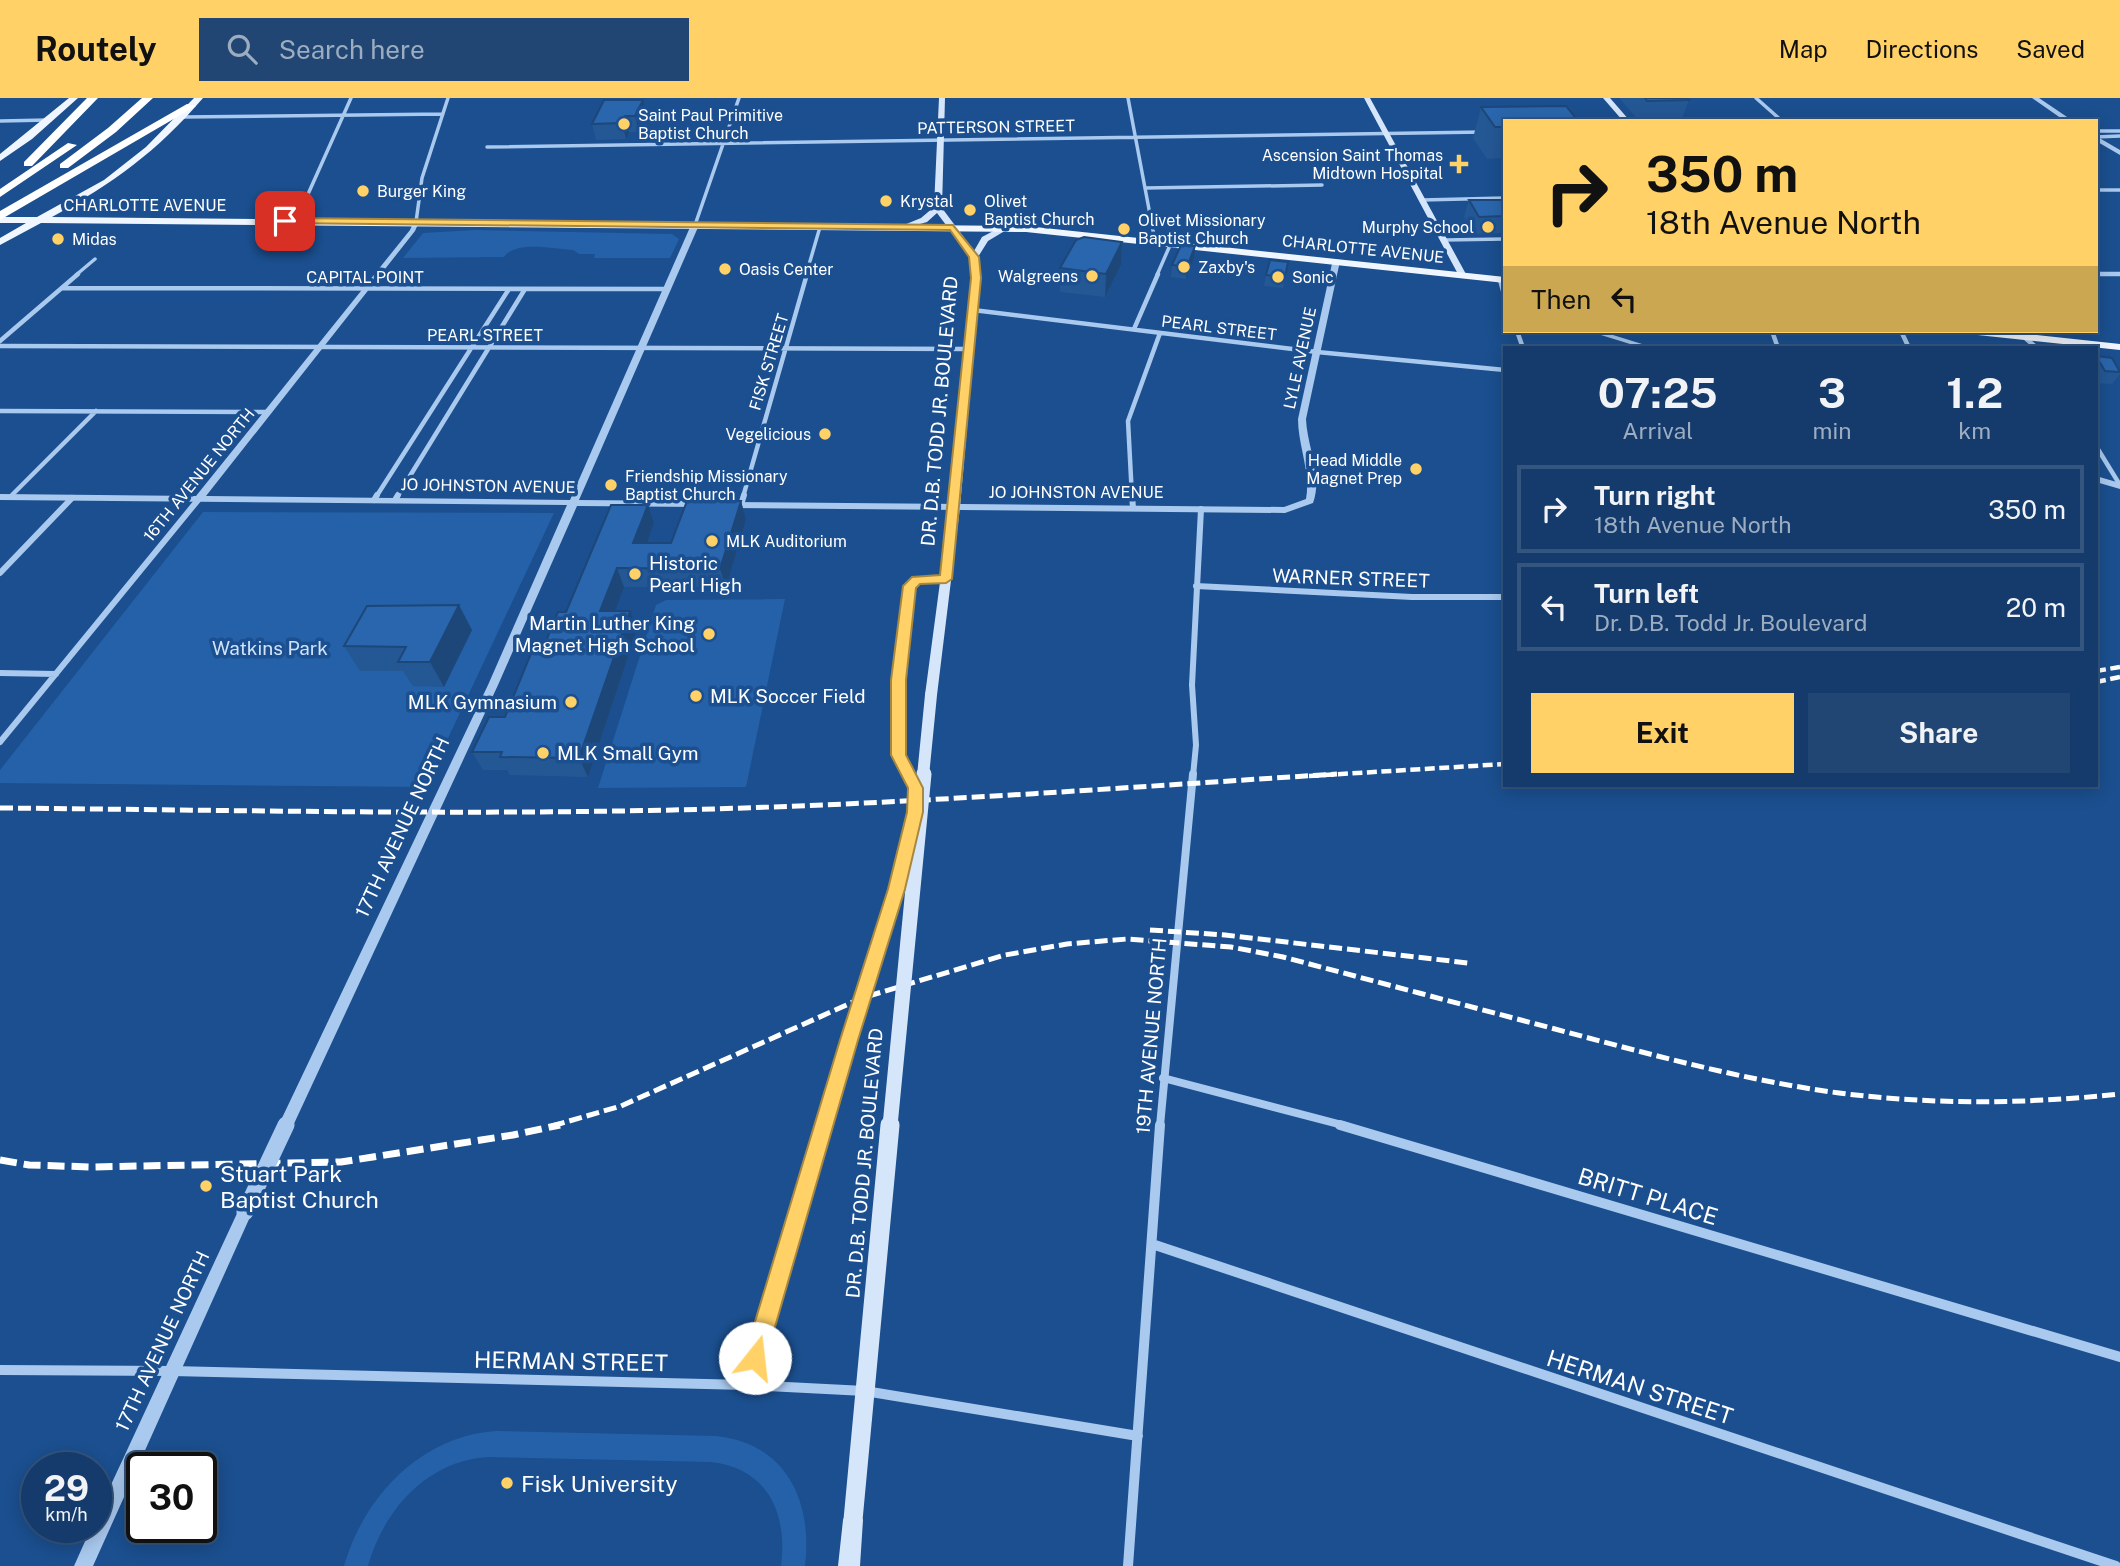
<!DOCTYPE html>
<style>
:root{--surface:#143b6b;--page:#214673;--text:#f1f3f6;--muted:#9dadc1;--line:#33557e;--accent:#ffd166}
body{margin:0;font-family:"Public Sans",sans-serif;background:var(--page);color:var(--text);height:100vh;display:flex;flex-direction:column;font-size:26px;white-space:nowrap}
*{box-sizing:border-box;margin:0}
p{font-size:23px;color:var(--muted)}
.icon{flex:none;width:38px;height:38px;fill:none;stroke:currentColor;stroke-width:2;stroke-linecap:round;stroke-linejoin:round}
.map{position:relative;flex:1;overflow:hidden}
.details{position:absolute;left:1503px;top:248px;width:595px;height:441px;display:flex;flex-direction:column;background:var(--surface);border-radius:0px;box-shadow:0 4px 18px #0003,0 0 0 2px var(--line)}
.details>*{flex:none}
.top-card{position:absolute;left:1503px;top:21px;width:595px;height:214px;border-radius:0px;box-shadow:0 4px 18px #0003,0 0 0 2px var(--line);background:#ffd166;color:#111;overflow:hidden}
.speed{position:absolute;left:21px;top:1354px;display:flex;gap:14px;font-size:35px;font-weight:700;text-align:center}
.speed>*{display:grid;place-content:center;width:91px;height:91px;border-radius:50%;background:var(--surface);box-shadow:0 4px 18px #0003,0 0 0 2px var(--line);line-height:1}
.speed small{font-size:18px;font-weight:400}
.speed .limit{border:4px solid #111;border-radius:10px;background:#fff;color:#111}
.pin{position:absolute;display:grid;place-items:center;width:60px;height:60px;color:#fff;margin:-30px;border-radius:14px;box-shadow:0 4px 10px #0006}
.me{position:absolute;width:77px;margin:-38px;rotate:16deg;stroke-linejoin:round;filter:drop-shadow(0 0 5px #0008)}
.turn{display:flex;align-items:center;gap:24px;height:147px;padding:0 28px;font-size:32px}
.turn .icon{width:91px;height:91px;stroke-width:2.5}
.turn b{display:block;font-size:49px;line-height:60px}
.then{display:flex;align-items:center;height:66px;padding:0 28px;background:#0003;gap:14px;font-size:26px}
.eta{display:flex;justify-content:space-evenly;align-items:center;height:119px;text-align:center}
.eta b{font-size:42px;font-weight:700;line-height:49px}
.cta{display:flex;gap:14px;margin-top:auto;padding:14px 28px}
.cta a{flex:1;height:80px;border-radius:0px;background:var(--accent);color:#111;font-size:28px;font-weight:700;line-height:80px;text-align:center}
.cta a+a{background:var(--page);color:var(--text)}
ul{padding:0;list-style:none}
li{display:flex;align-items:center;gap:21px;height:88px;margin:0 14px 10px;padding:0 14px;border:4px solid var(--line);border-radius:0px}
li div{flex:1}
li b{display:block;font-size:26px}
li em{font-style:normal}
header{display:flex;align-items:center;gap:42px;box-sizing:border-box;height:98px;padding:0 35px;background:var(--accent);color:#111}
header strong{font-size:33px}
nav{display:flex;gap:38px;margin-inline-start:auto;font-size:24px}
.search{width:490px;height:63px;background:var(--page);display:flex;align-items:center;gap:18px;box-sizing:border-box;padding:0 24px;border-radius:0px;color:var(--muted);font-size:26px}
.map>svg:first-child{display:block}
.green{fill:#2461a8}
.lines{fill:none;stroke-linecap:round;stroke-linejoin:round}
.minor-far4{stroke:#a9c9ee;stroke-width:3.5}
.minor-far3{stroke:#a9c9ee;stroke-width:4.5}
.minor-far2{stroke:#a9c9ee;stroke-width:6}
.minor-far1{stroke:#a9c9ee;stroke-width:8}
.minor{stroke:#a9c9ee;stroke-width:10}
.tertiary{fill:#a9c9ee;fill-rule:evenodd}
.secondary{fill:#d6e6fa;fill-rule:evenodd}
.primary{fill:#f0f6ff;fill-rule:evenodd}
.motorway{fill:#fff;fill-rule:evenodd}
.rail-far2{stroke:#fff;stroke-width:4.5;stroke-dasharray:10 4.5;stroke-linecap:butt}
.rail-far1{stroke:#fff;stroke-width:5;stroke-dasharray:13 5;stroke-linecap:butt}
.rail{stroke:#fff;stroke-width:7;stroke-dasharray:17 7;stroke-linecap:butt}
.tertiary-bridge-far1{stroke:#a9c9ee;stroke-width:13}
.tertiary-bridge{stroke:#a9c9ee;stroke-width:17}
.secondary-bridge-far2{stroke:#d6e6fa;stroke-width:12}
.secondary-bridge-far1{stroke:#d6e6fa;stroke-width:15}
.secondary-bridge{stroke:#d6e6fa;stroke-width:19}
.wall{fill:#245895}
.shaded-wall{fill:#1d4779}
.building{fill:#2a66ad;stroke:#1d4779;stroke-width:2}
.route{fill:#ffd166;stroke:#a68842;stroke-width:2}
.poi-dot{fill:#ffd166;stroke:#1b4f8f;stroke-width:2.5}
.labels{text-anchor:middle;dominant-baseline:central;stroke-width:7;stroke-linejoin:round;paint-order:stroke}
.far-poi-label{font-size:16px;fill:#fff;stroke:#1b4f8f;text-anchor:start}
.far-street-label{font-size:16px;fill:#fff;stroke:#1b4f8f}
.street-label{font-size:19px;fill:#fff;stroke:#1b4f8f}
.poi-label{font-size:19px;fill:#fff;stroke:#1b4f8f;text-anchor:start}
.park-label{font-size:19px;fill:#cfe3fa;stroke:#1b4f8f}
.near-poi-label{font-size:23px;fill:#fff;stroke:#1b4f8f;text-anchor:start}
.near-street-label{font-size:23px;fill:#fff;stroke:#1b4f8f}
</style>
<header>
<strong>Routely</strong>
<div class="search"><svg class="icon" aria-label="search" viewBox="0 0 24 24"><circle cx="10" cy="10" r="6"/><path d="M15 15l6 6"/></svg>Search here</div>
<nav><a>Map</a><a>Directions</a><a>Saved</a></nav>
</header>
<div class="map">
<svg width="2120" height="1468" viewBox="0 0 2120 1468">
<rect width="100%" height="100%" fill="#1b4f8f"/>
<path class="green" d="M475 132 672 136 679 141 670 160H594L595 156H579L573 152C554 151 516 142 504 159L403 160 423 135Z
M203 414 554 415 425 689 0 685V672Z
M785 501 746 689 598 690 656 507 666 502Z
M496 1333 716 1338C786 1345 813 1403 805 1468H781C788 1415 767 1370 711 1364L489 1359C428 1362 384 1411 368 1468H344C364 1398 421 1338 496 1333Z"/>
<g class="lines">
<path class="minor-far4" d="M1128 0 1155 143
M1756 0 1782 23
M182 19 443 16
M0 23 48 22
M2096 33H2120
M2096 39 2120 38
M487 49 1484 34
M1145 90 1322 87
M2096 92H2120
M1422 102 1505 100
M296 123 351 0
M416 124 422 80 448 0
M695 127 739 0
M1444 142 1505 141
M2096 176H2120
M76 177 95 161
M806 177 820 129
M1157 177 1171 145"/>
<path class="minor-far3" d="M2096 176H2120
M1500 182 1505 200
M62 190 668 191
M973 212 1317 254 1505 272
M1134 231 1158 176
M1517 233 1523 250
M1772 233 1778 250
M1901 233 1909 250
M2017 233 2037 250
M0 243 78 176
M0 248 969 251
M0 313 268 314
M2096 348 2120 387
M10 399 96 313
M376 399 509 191
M397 399 525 191
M743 399 807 176
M1132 399 1128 323 1160 235"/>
<path class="minor-far2" d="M1132 397 1133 410
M374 402 377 397
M395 402 398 397
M741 407 744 397
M0 475 72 400
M1196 488 1412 499H1505
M0 575 56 576
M0 644 198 402
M908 678C881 632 903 545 909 493 915 478 931 482 946 481
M1193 678 1196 647 1192 587 1201 411"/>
<path class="minor-far1" d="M907 676 915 699
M1163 980 1346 1028
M823 1028 897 791 913 721
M1160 1028 1193 676"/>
<path class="minor" d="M1340 1027 2120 1259
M1152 1146 2116 1468
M0 1272 172 1273 747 1287 865 1293 1138 1338
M747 1287 824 1027
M1128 1468 1160 1027"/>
<path class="tertiary" d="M2032 0H2039L2073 23H2065Z
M2096 38 2120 52V57L2096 43Z
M416 122 419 124 415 133 206 398 570 402 691 127 695 125 699 127 579 402 700 403 705 406 700 409 577 408 498 587 292 1030 287 1032 282 1030 280 1025 282 1020 488 587 567 407 0 402V396L196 398 410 132 414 123Z
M1333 161 1340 163 1306 321C1307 349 1323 378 1313 405L1285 415 728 410 723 407 728 404 1284 409 1306 401C1311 374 1298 348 1298 321Z
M1588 233H1600L1655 250H1643Z
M2096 378 2120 385V391L2096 384Z
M245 1106 250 1109 253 1114 250 1119 93 1468H74L91 1430H96V1419L240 1109Z"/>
<path class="secondary" d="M939 0H945L942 110 974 153 982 139 1001 129 1008 131 988 143 978 159 980 180 960 409 937 597 931 601 925 597 950 409 972 180 970 159 937 115 927 124 903 131 899 129 921 120 934 109Z
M1364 0H1370L1467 178 1466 180 1459 178Z
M1603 0H1610L1630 23H1623Z
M853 1412 860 1415 863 1422 860 1468H838L843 1422 846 1415Z"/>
<path class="primary" d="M69 0H78L32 41 0 63V56Z
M194 0H203C157 54 113 85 52 119L1026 128 1505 179V185L1026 134 41 125 0 147V140L26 125H0V119H37L104 82 146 49Z
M1963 233H1998L2120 246V252L1968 236Z"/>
<path class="motorway" d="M87 0H98L32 68H24V64Z
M142 0H153L116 34 68 70H60V66L108 30Z
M187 6 196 8 0 122V113Z
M68 45 77 47 0 99V91Z"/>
<path class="rail-far2" d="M2096 573 2120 569
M2096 584 2120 579
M1309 678 1505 666"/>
<path class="rail-far1" d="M0 710C224 712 449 717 673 712 894 707 1116 690 1337 676
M1150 832 1225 837 1468 865
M552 1028 621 1008 862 900 1005 857 1067 846 1127 841 1231 849 1283 859C1374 883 1464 907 1555 931 1649 956 1742 982 1839 995 1933 1007 2026 1006 2120 996"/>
<path class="rail" d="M0 1062 29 1067 92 1069 341 1064 513 1037 560 1027"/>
<path class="tertiary-bridge-far1" d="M285 1028 287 1025"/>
<path class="tertiary-bridge" d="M245 1114 286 1027"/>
<path class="secondary-bridge-far2" d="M923 678 931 597"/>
<path class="secondary-bridge-far1" d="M890 1028 924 676"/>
<path class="secondary-bridge" d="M853 1422 890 1027"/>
</g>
<path class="wall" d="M1619 0H1687L1689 2 1681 23H1639Z
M604 2 647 17 639 34H629L626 41 596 42 592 26Z
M1481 9 1505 23V60L1487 61 1473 40Z
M1469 102H1505V135L1475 136 1464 119Z
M1122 144 1121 167 1105 199 1060 194V170Z
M1194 160 1186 181 1171 179 1172 167Z
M1286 175 1283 190 1264 188 1266 177Z
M2096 258 2120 272V276L2112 286 2096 285Z
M741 403 746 422 726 489H624L615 513 637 532 588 679 510 677 507 672H483L472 654 505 619 542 553 566 514 648 407 654 425 646 445H671Z
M472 532 444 589 413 588 403 573H360L344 548Z"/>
<path class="shaded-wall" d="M643 2 647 17 639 34 635 18Z
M625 18 629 34 626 41 622 25Z
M1122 144 1121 167 1105 199 1106 176Z
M1195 148 1194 160 1186 181 1187 169Z
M741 403 746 422 726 489 720 471Z
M648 407 654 425 640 464 633 445Z
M617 470 624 489 608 532 600 513Z
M459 507 472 532 444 589 430 564Z
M630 513 637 532 588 679 579 660Z"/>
<path class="building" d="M1645 0H1687L1689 2 1647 3Z
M604 2H643L635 18H625L622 25 592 26Z
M1566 8 1578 23H1505V29H1495L1481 9Z
M1469 102H1505V118L1479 119Z
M1084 139 1122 144 1106 176 1060 170 1076 142Z
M1181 147 1195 148 1187 169 1172 167Z
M1270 162 1288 164 1285 179 1266 177Z
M2096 258 2112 260 2120 274 2105 273Z
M687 403H741L720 471 617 470 600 513H630L579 660 500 659 502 654H472L489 619H505L532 553H542L558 514H566L611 407H648L633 445H671Z
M459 507 430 564H398L406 549 344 548 367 508Z"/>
<path class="route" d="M285 120 953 127 979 159 981 180 952 481 946 485 920 486 916 490 906 582V657L923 690V714L905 791 858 942 766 1260 763 1268 755 1271 747 1268 744 1260 840 942 888 791 907 714 908 690 891 657V582L903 488 912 479 940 477 971 180 969 159 950 132 282 125V121Z"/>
<g class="poi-dot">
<circle cx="624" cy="26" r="7"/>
<path d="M1455.5 55.5h7v7h7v7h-7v7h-7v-7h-7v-7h7z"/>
<circle cx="363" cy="93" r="7"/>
<circle cx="886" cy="103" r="7"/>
<circle cx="970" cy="112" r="7"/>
<circle cx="1488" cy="129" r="7"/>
<circle cx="1124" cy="131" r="7"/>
<circle cx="58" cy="141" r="7"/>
<circle cx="1184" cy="169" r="7"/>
<circle cx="725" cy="171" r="7"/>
<circle cx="1092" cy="178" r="7"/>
<circle cx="1278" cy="179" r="7"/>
<circle cx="825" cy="336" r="7"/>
<circle cx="1416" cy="371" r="7"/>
<circle cx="611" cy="387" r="7"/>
<circle cx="712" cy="443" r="7"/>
<circle cx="635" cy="476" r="7"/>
<circle cx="709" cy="536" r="7"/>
<circle cx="696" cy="598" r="7"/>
<circle cx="571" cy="604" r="7"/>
<circle cx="543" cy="655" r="7"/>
<circle cx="206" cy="1088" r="7"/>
<circle cx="507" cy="1385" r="7"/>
</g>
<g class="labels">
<g class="far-poi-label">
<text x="638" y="17">Saint Paul Primitive<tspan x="638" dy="18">Baptist Church</tspan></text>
<text x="1443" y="57" text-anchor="end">Ascension Saint Thomas<tspan x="1443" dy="18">Midtown Hospital</tspan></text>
<text x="377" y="93">Burger King</text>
<text x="900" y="103">Krystal</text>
<text x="984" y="103">Olivet<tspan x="984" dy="18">Baptist Church</tspan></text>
<text x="1138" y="122">Olivet Missionary<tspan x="1138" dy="18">Baptist Church</tspan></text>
<text x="1474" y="129" text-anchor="end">Murphy School</text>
<text x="72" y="141">Midas</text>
<text x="1198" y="169">Zaxby's</text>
<text x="739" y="171">Oasis Center</text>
<text x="1078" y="178" text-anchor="end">Walgreens</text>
<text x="1292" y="179">Sonic</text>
<text x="811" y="336" text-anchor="end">Vegelicious</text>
<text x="1402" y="362" text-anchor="end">Head Middle<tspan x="1402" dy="18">Magnet Prep</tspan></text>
<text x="625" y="378">Friendship Missionary<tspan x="625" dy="18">Baptist Church</tspan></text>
<text x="726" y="443">MLK Auditorium</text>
</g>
<g class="far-street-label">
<text transform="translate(996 29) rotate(-1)">PATTERSON STREET</text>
<text x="145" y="107">CHARLOTTE AVENUE</text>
<text transform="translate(1363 151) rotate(6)">CHARLOTTE AVENUE</text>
<text x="365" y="179">CAPITAL POINT</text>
<text transform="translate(1219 230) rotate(7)">PEARL STREET</text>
<text x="485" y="237">PEARL STREET</text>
<text transform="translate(1300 260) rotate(-78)">LYLE AVENUE</text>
<text transform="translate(769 264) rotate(-73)">FISK STREET</text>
<text transform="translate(199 377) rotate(-51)">16TH AVENUE NORTH</text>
<text transform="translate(488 388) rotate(1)">JO JOHNSTON AVENUE</text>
<text x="1076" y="394">JO JOHNSTON AVENUE</text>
</g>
<g class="street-label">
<text transform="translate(939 313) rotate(-85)">DR. D.B. TODD JR. BOULEVARD</text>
<text transform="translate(1351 480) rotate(2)">WARNER STREET</text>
<text transform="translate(402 729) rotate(-65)">17TH AVENUE NORTH</text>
<text transform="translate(1151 938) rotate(-85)">19TH AVENUE NORTH</text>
<text transform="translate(864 1065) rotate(-85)">DR. D.B. TODD JR. BOULEVARD</text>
<text transform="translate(162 1243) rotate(-65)">17TH AVENUE NORTH</text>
</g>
<g class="poi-label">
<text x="649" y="465">Historic<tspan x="649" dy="22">Pearl High</tspan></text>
<text x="695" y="525" text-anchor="end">Martin Luther King<tspan x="695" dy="22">Magnet High School</tspan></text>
<text x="710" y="598">MLK Soccer Field</text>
<text x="557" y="604" text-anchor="end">MLK Gymnasium</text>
<text x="557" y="655">MLK Small Gym</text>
</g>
<g class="park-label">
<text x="270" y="550">Watkins Park</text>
</g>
<g class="near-poi-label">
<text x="220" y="1075">Stuart Park<tspan x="220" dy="26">Baptist Church</tspan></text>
<text x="521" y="1385">Fisk University</text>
</g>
<g class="near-street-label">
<text transform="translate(1648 1098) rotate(17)">BRITT PLACE</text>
<text transform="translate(571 1263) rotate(1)">HERMAN STREET</text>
<text transform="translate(1640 1289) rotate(18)">HERMAN STREET</text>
</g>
</g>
</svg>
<div class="speed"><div>29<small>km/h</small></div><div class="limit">30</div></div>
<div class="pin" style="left:285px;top:123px;background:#d93025"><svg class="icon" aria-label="arrive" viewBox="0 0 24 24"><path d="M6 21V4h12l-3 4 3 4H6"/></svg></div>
<svg class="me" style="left:755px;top:1260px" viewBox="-20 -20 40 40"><circle r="19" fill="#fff"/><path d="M0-13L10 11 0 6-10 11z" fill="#ffd166"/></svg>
<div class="top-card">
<div class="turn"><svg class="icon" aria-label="right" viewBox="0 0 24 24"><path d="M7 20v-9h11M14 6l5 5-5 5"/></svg><div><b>350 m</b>18th Avenue North</div></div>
<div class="then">Then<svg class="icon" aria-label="left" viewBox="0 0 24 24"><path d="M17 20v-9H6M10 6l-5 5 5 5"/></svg></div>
</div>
<section class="details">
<div class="eta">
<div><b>07:25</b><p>Arrival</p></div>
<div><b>3</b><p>min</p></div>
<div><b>1.2</b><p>km</p></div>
</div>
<ul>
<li><svg class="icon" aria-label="right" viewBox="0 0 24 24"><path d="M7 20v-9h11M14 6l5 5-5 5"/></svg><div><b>Turn right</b><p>18th Avenue North</p></div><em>350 m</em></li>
<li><svg class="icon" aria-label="left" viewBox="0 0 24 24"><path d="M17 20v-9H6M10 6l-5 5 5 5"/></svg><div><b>Turn left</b><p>Dr. D.B. Todd Jr. Boulevard</p></div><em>20 m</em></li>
</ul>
<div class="cta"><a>Exit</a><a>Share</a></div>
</section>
</div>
